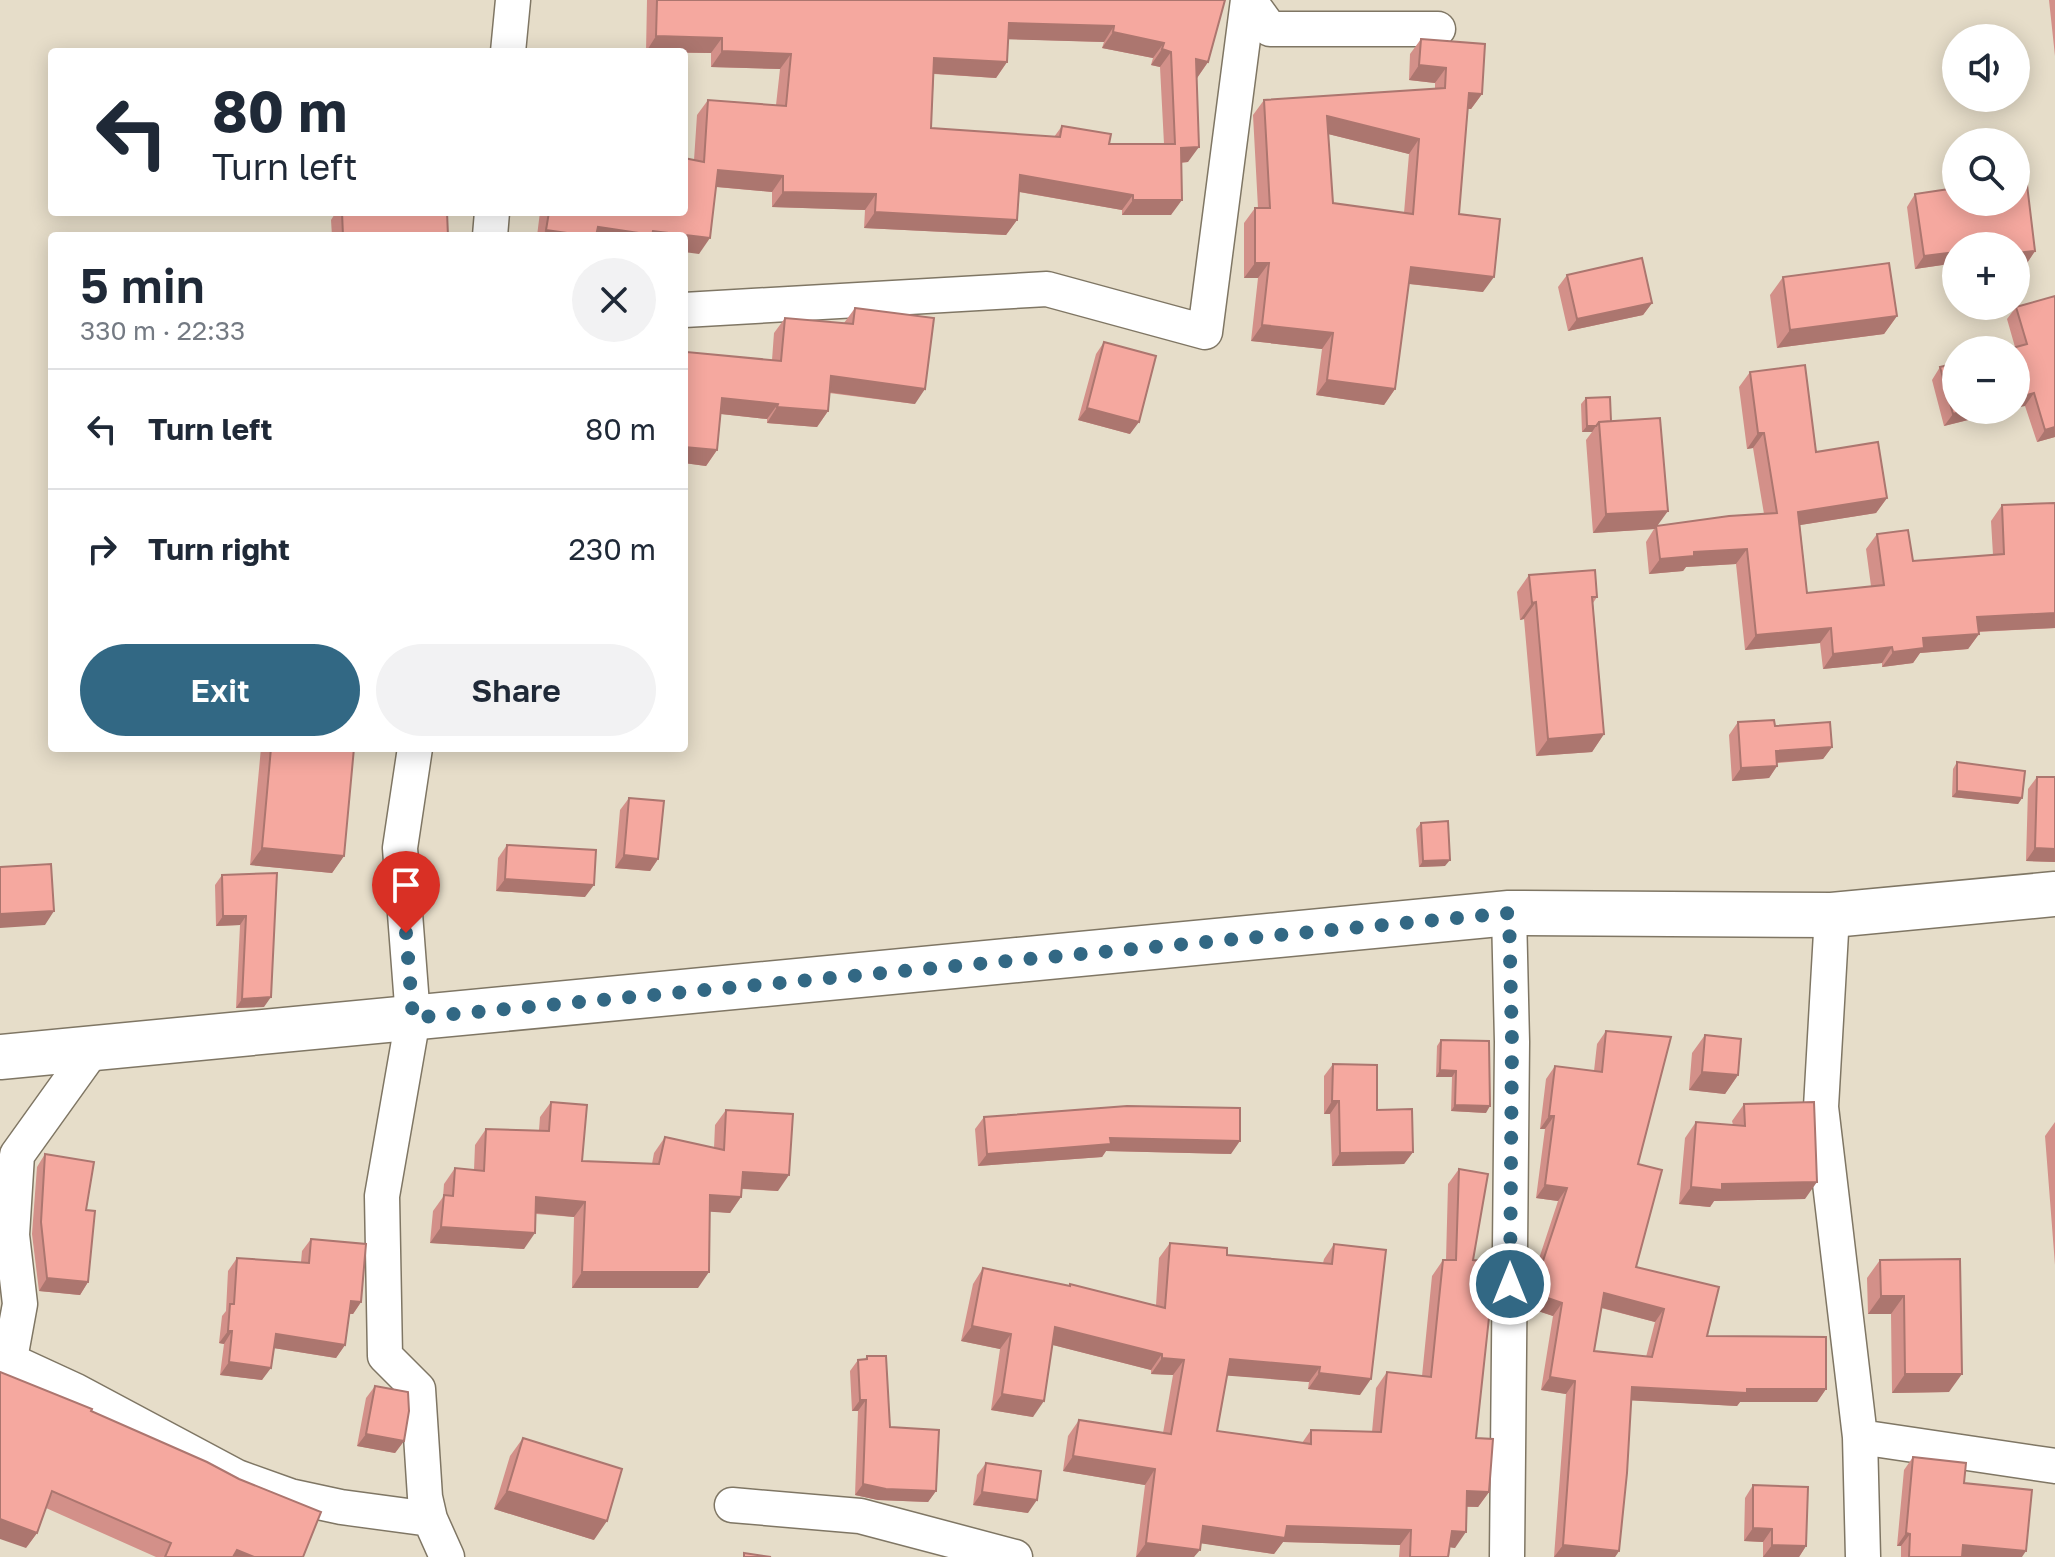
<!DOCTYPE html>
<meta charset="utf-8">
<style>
:root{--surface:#fff;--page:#f2f2f3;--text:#1f2937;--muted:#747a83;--line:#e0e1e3;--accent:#326884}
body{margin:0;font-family:"Golos Text",sans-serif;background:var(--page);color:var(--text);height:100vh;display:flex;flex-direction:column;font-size:30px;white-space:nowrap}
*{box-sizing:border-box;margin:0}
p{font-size:26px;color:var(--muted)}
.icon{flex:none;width:44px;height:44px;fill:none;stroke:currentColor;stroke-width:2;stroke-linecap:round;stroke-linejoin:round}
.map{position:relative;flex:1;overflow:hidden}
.side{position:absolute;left:48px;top:232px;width:640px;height:520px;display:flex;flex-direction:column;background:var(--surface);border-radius:8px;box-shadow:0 4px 20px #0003}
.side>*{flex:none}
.top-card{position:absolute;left:48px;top:48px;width:640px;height:168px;border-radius:8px;box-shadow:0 4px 20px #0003;background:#fff;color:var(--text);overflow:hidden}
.buttons{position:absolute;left:1942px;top:24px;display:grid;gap:16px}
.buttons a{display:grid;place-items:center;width:88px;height:88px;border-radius:50%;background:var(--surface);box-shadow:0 4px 20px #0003;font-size:40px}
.pin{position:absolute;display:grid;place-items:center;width:68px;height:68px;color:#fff;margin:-82px -34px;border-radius:50% 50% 50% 0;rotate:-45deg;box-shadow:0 0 8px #0007}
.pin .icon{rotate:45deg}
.me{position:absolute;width:88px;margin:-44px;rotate:0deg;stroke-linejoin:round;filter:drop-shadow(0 0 6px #0008)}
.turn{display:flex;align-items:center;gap:28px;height:168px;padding:0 32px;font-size:36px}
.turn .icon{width:104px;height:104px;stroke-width:2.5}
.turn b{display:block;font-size:56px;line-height:68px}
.round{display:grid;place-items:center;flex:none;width:84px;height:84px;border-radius:42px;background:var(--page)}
.headline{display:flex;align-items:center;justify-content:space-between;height:136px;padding:0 32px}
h1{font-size:48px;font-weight:600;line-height:60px}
.button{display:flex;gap:16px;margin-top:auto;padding:16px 32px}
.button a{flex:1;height:92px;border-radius:48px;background:var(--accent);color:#fff;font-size:32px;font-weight:600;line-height:92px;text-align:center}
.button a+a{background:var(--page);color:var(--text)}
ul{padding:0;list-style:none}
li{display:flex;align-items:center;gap:24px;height:120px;padding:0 32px;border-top:2px solid var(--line)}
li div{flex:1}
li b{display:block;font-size:30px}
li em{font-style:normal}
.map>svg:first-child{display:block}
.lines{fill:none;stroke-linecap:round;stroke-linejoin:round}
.minor-casing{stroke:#7f7664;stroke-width:37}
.primary-casing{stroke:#7f7664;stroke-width:47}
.minor{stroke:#fff;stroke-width:34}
.primary{stroke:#fff;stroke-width:44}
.wall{fill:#d39089;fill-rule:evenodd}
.shaded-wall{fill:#ac766f}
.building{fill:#f5a89f;stroke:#ac766f;stroke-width:2;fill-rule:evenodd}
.route{stroke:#326884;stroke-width:14;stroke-dasharray:0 25.2}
</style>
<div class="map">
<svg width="2055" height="1557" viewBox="0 0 2055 1557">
<rect width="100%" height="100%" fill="#e6ddc9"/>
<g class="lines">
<defs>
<path id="minor" d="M1249 0 1270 29H1438
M508 52 513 0
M490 236 492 212
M684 310 1047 289 1205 332 1248 0
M415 748 400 848 413 1018 382 1196 385 1356 418 1389 425 1497 430 1519 447 1557
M1832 915 1821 1107 1860 1437 1863 1557
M0 1356 76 1391 237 1477 290 1496 341 1507 430 1519
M10 1359 20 1304 12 1235 17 1155 93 1049
M1860 1437 2055 1466
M732 1505 860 1516 1015 1557
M1507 1557 1512 1042 1509 913"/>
<path id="primary" d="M0 1057 1509 913 1832 915 2055 894"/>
</defs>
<use href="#minor" class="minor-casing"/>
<use href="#primary" class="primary-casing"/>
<use href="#minor" class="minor"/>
<use href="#primary" class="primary"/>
</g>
<path class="wall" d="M647 0H1225L1208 62 1197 78 1188 162 1181 163 1171 215H1122V210L1019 192 1017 220 1006 235 864 228 865 210 772 207V192L716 187 699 254 684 236H537L540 212H684L694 160 697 115 708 100 776 105 780 69 711 67V53L646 52ZM1008 39 1104 42 1102 48 1153 58 1151 65 1160 67 1164 144H1109L1062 126 1054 137 931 128 934 74 996 78 1007 62Z
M2049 0H2055V56Z
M1421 39 1482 94 1471 109H1467L1459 214 1483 292 1409 284 1395 389 1384 405 1316 395 1322 349 1251 341 1258 278H1244V223L1255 208H1258L1253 115 1264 100 1435 89V83L1409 80 1410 54ZM1328 134 1409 154 1404 213 1333 203Z
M1915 194 2035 251 2027 263 2016 264V246H1956V263L1915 269 1907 207Z
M336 212H342L448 236H332L331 220Z
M1567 275 1652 303 1643 315 1568 331 1558 287Z
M1783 277 1897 316 1884 334 1777 348 1770 295Z
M2016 307 2055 437 2037 442 2025 406 2015 347 2007 319Z
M855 308 915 404 829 393 828 411 817 427 767 423V419L721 414 717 450 706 466 684 463V356L687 352 772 360 774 333 785 318 844 323Z
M1104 342 1130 434 1078 420 1096 354Z
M1940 367 1956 410H2008L1944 426 1932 380Z
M1750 372 1816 452 1887 498 1876 513 1800 525 1807 593 1871 586 1866 549 1877 534 1913 561 1993 555 1991 521 2002 505 2055 503V628L1978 632 1979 634 1968 649 1920 653 1913 663 1882 667V663L1823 669 1820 643 1745 650 1736 564 1686 567 1683 571 1649 574 1646 542 1654 529 1593 533 1586 440 1592 432H1582L1581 404 1586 398 1611 421 1657 526 1764 514 1753 448 1747 449 1739 387Z
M1529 575 1597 597 1593 603 1604 734 1592 752 1536 756 1524 619 1520 620 1517 592Z
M1738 722 1775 726 1832 747 1823 759 1777 763V766L1769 778 1732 781 1729 735Z
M261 748H354L344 856 332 873 250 865Z
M1957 762 2022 798 2018 804 1952 797 1953 769Z
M2037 777H2055V862L2026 861 2028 789Z
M629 798 658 859 650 871 615 868 620 810Z
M1421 823 1445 866 1419 867 1416 829Z
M507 845 585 897 496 891 498 858Z
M277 873 264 1007 236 1008 240 925 216 926 215 885 222 875Z
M1606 1031 1638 1164 1636 1267 1707 1336 1826 1389 1817 1402H1740L1737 1406 1631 1400 1619 1551 1615 1557H1554L1566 1394 1541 1390 1553 1316 1529 1308 1530 1286 1558 1201 1536 1198 1545 1129H1540L1546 1079 1555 1066 1594 1071 1597 1044ZM1601 1308 1655 1322 1646 1357 1594 1351Z
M1705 1035 1738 1075 1725 1094 1689 1090 1692 1053Z
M1441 1040 1486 1113 1451 1111 1452 1077H1436L1437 1046Z
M1333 1064 1377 1110 1413 1152 1404 1164 1332 1166 1330 1114H1324V1076Z
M551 1102 582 1161 652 1164 654 1153 665 1137 714 1148 715 1125 726 1110 778 1191 742 1189 741 1197 730 1213 710 1211 698 1288H572L574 1217 536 1214 524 1249 430 1243 433 1211 443 1197 444 1184 455 1168 474 1170 475 1145 486 1129 539 1130 540 1117Z
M1744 1104 1805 1199 1714 1201 1710 1207 1679 1204 1685 1138 1696 1122 1733 1125 1732 1121Z
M984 1117 1231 1154 1106 1151 1102 1157 978 1166 975 1129Z
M2055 1122V1265L2045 1136Z
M45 1154 86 1210 88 1282 80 1295 39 1291 32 1234 37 1167Z
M1459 1169 1473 1260 1476 1438 1489 1492 1478 1507H1467L1455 1548 1450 1547 1449 1557H1399L1400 1545 1283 1542 1274 1554 1201 1543 1194 1557H1136L1145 1485 1063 1471 1068 1436 1079 1420 1163 1433 1173 1375 1151 1374V1370L1053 1345 1033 1417 991 1410 1000 1349 961 1341 973 1284 983 1268 1156 1305 1159 1258 1170 1243 1227 1255 1323 1263 1324 1259 1334 1244 1360 1395 1308 1389 1309 1382 1227 1375 1217 1431 1302 1443 1311 1430 1372 1432 1376 1388 1387 1372 1422 1376 1432 1276 1443 1260H1446L1448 1184Z
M311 1239 361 1302 353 1314H349L345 1345 336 1358 274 1348 262 1380 220 1375 224 1344 219 1343 222 1316 226 1311 228 1271 237 1258 301 1262 302 1251Z
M1960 1259 1949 1392 1892 1393 1891 1314H1868L1867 1278 1880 1260Z
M867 1356 890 1427 936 1491 928 1502 878 1500 855 1495 858 1411H852L850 1371 858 1360 865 1359Z
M375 1386 404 1441 395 1453 357 1446 366 1398Z
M91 1411 303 1557H156L46 1508 37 1533 26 1548Z
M523 1438 594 1540 494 1509 510 1456Z
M1913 1457 1964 1483 2022 1557H1901V1546H1897L1904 1470Z
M986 1463 1028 1513 973 1505 977 1475Z
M1753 1485 1806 1546 1799 1557H1763V1542L1744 1541 1745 1498Z"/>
<path class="shaded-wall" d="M1009 23 1114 26 1104 42 998 39Z
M1113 32 1164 43 1153 58 1102 48Z
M656 36 722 38 711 53 646 52Z
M1162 49 1171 52 1160 67 1151 65Z
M722 51 791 54 780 69 711 67Z
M934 58 1007 62 996 78 924 73Z
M1196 59 1208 62 1197 78Z
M1419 65 1446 68 1435 83 1409 80Z
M1469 93 1482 94 1471 109 1458 108Z
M1327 116 1419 139 1409 154 1316 131Z
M1199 147 1188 162 1170 163 1181 148Z
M718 170 783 176 772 192 707 186Z
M1020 175 1133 195 1122 210 1009 190Z
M783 192 876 194 865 210 772 207Z
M1133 200H1182L1171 215H1122Z
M875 212 1017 220 1006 235 864 228Z
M598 227 653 231 710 238 699 254 684 252V236H591Z
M546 230 588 236H542Z
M2035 251 2027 263 2016 264V253Z
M1956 252V263L1915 269 1924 256Z
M1255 263H1269L1258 278H1244Z
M1411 267 1494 277 1483 292 1401 283Z
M1652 303 1643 315 1568 331 1577 319Z
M1897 316 1884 334 1777 348 1790 330Z
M1262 325 1333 333 1322 349 1251 341Z
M831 376 925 389 915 404 820 391Z
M1327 380 1395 389 1384 405 1316 395Z
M2034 393 2025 406 2016 408V398Z
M722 398 778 404 767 419 712 413Z
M777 407 828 411 817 427 767 423Z
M1087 408 1139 422 1130 434 1078 420Z
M1967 410H2008L1944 426 1953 414Z
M1587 426H1596L1592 432H1582Z
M2055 427V437L2037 442 2045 430Z
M1758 433H1764L1753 448 1747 449Z
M684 447 717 450 706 466 684 463Z
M1887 498 1876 513 1788 527 1798 512Z
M1668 511 1655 529 1593 533 1606 514Z
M1747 549 1736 564 1686 567 1683 571 1649 574 1660 559 1694 552Z
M1536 602 1524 619 1520 620 1532 603Z
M2055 613V628L1967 632 1977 617Z
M1831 628 1820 643 1745 650 1756 635Z
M1979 634 1968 649 1920 653 1913 663 1882 667 1893 652 1923 638Z
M1892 647 1882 663 1823 669 1833 654Z
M1604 734 1592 752 1536 756 1548 739Z
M1832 747 1823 759 1768 763 1776 751Z
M1777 766 1769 778 1732 781 1741 768Z
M1957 791 2022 798 2018 804 1952 797Z
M262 848 344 856 332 873 250 865Z
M2035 848 2055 849V862L2026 861Z
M624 855 658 859 650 871 615 868Z
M1450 860 1445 866 1419 867 1423 861Z
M505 879 594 885 585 897 496 891Z
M54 911 45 925 0 928V914Z
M223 916H246L240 925 216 926Z
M271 997 264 1007 236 1008 242 999Z
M1440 1070 1456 1071 1452 1077H1436Z
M1702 1072 1738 1075 1725 1094 1689 1090Z
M1332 1101H1339L1330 1114H1324Z
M1455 1105 1490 1106 1486 1113 1451 1111Z
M1549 1116H1554L1545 1129H1540Z
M1110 1138 1240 1141 1231 1154 1106 1151 1102 1157 978 1166 987 1154Z
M1413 1152 1404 1164 1332 1166 1340 1153Z
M743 1172 789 1175 778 1191 732 1188Z
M1817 1182 1805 1199 1714 1201 1710 1207 1679 1204 1691 1187 1722 1184Z
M1545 1185 1567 1188 1558 1201 1536 1198Z
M710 1195 741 1197 730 1213 699 1211Z
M536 1197 585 1202 574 1217 526 1212Z
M441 1227 535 1233 524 1249 430 1243Z
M582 1272H709L698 1288H572Z
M47 1278 88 1282 80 1295 39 1291Z
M1604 1293 1664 1309 1655 1322 1595 1306Z
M1539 1295 1562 1303 1553 1316 1529 1308Z
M1881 1296H1904L1891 1314H1868Z
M351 1301 361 1302 353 1314 343 1313Z
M972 1326 1011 1334 1000 1349 961 1341Z
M1055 1327 1162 1354 1151 1370 1045 1343Z
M228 1331H232L224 1344 219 1343Z
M276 1334 345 1345 336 1358 267 1347Z
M1162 1358 1184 1360 1173 1375 1151 1374Z
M1230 1359 1320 1367 1309 1382 1219 1375Z
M229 1362 271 1368 262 1380 220 1375Z
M1319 1373 1371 1379 1360 1395 1308 1389Z
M1905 1374H1962L1949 1392 1892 1393Z
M1550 1377 1575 1381 1566 1394 1541 1390Z
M1632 1387 1747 1389H1826L1817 1402H1740L1737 1406 1623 1400Z
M1002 1394 1044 1401 1033 1417 991 1410Z
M860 1400H866L858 1411H852Z
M366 1434 404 1441 395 1453 357 1446Z
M1073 1456 1155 1469 1145 1485 1063 1471Z
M863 1484 936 1491 928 1502 878 1500 855 1495Z
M507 1491 607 1521 594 1540 494 1509Z
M1467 1491 1489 1492 1478 1507 1456 1506Z
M982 1492 1037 1500 1028 1513 973 1505Z
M0 1519 37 1533 26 1548 0 1539Z
M1203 1526H1287L1411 1530 1400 1545 1283 1542 1274 1554 1192 1542Z
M1753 1528 1772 1529 1763 1542 1744 1541Z
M1452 1531 1466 1532 1455 1548 1442 1546Z
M1906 1533 1910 1534 1901 1546H1897Z
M1146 1543 1200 1550 1194 1557H1136Z
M1563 1545 1619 1551 1615 1557H1554Z
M1772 1545 1806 1546 1799 1557H1763Z
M1963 1545 2026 1551 2022 1557H1954Z
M237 1550 254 1557H232Z"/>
<path class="building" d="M657 0H1225L1208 62 1196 59 1199 147 1181 148 1182 200H1133V195L1020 175 1017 220 875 212 876 194 783 192V176L718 170 710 238 653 231 652 235 598 227 596 236H588L546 230 549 212H684V158L704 162 708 100 786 106 791 54 722 51V38L656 36ZM1009 23 1114 26 1113 32 1164 43 1162 49 1171 52 1175 144H1109L1111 134 1062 126 1060 137 931 128 934 58 1007 62Z
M1421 39 1485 44 1482 94 1469 93 1459 214 1500 219 1494 277 1411 267 1395 389 1327 380 1333 333 1262 325 1269 263H1255V208H1270L1264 100 1445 88 1446 68 1419 65ZM1327 116 1419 139 1413 214 1333 203Z
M2025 168 2035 251 2016 253V246H1956V252L1924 256 1915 194 1956 188V202H2016V169Z
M342 212H447L448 236H343Z
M1642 258 1652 303 1577 319 1567 275Z
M1889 263 1897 316 1790 330 1783 277Z
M2055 296V427L2045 430 2034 393 2016 398V350H2005L2027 344 2016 307Z
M855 308 934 318 925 389 831 376 828 411 777 407 778 404 722 398 717 450 684 447V357H686L687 352 781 361 785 318 853 324Z
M1104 342 1156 356 1139 422 1087 408Z
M1956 363V410H1967L1953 414 1940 367Z
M1805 365 1816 452 1878 442 1887 498 1798 512 1807 593 1884 585 1877 534 1908 530 1913 561 2004 554 2002 505 2055 503V613L1977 617 1979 634 1923 638 1924 648 1893 652 1892 647 1833 654 1831 628 1756 635 1747 549 1694 552V556L1660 559 1656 526 1729 516 1777 513 1764 433H1758L1750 372Z
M1610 397 1611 421 1599 422 1596 426H1587L1586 398Z
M1660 418 1668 511 1606 514 1599 422Z
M1595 570 1597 597H1592L1604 734 1548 739 1536 602 1532 603 1529 575Z
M1774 720 1775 726 1830 722 1832 747 1776 751 1777 766 1741 768 1738 722Z
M271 748H354L344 856 262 848Z
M1957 762 2025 771 2022 798 1957 791Z
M2037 777H2055V849L2035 848Z
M629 798 664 801 658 859 624 855Z
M1448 821 1450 860 1423 861 1421 823Z
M507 845 596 850 594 885 505 879Z
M51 864 54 911 0 914V867Z
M277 873 271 997 242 999 246 916H223L222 875Z
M1606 1031 1671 1037 1638 1164 1662 1170 1636 1267 1719 1287 1707 1336 1826 1337V1389H1747V1393L1632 1387 1627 1473 1619 1551 1563 1545 1575 1381 1550 1377 1562 1303 1539 1295V1273L1567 1188 1545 1185 1554 1116H1549L1555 1066 1602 1072ZM1604 1293 1664 1309 1652 1357 1594 1351Z
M1705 1035 1741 1039 1738 1075 1702 1072Z
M1441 1040 1489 1041 1490 1106 1455 1105 1456 1071 1440 1070Z
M1333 1064 1377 1065V1110L1412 1109 1413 1152 1340 1153 1339 1101H1332Z
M551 1102 587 1105 582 1161 659 1164 665 1137 724 1150 726 1110 793 1114 789 1175 743 1172 741 1197 710 1195 709 1272H582L585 1202 536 1197 535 1233 441 1227 444 1195 453 1196 455 1168 484 1171 486 1129 549 1131Z
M1814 1102 1817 1182 1722 1184V1190L1691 1187 1696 1122 1745 1126 1744 1104Z
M1127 1106 1240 1108V1141L1110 1138 1111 1144 987 1154 984 1117Z
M45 1154 94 1162 86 1210 95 1211 88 1282 47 1278 41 1222Z
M1459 1169 1488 1174 1473 1260 1495 1262 1476 1438 1493 1439 1489 1492 1467 1491 1466 1532 1452 1531 1448 1557H1410L1411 1530 1287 1526 1285 1538 1203 1526 1200 1550 1146 1543 1155 1469 1073 1456 1079 1420 1171 1434 1184 1360 1162 1358V1354L1055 1327 1044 1401 1002 1394 1011 1334 972 1326 983 1268 1070 1286V1284L1165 1308 1170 1243 1227 1248V1255L1332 1264 1334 1244 1386 1250 1371 1379 1319 1373 1320 1367 1230 1359 1217 1431 1311 1444V1430L1381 1432 1387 1372 1431 1377 1443 1260H1456Z
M311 1239 366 1244 361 1302 351 1301 345 1345 276 1334 271 1368 229 1362 232 1331H228L230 1304H234L237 1258 309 1263Z
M1960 1259 1962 1374H1905L1904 1296H1881L1880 1260Z
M867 1356H886L890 1427 939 1430 936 1491 886 1489 863 1484 866 1400H860L858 1360 867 1359Z
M0 1372 92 1409 91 1411 207 1462 239 1479 321 1512 303 1557H254L237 1550 233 1557H165L171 1543 52 1491 37 1533 0 1519Z
M375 1386 408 1392 409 1411 404 1441 366 1434Z
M523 1438 622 1469 607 1521 507 1491Z
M1913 1457 1966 1463 1964 1483 2032 1490 2026 1551 1963 1545 1962 1557H1909L1910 1534 1906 1533Z
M986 1463 1041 1471 1037 1500 982 1492Z
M1753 1485 1808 1487 1806 1546 1772 1545V1529L1753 1528Z
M744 1553 771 1557H744Z"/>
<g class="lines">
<path class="route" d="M406 933 413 1018 1509 913 1512 1042 1510 1284"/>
</g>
</svg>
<div class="buttons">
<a><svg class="icon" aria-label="sound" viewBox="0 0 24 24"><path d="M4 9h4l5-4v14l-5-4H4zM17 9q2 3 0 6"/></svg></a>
<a><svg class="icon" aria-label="search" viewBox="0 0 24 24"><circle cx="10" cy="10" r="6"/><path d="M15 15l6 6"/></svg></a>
<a>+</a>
<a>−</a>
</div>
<div class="pin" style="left:406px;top:933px;background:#d93025"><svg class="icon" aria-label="arrive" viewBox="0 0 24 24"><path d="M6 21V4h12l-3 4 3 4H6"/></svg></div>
<svg class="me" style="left:1510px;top:1284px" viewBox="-20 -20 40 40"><circle r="17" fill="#326884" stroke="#fff" stroke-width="3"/><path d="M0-11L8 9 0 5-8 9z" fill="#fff"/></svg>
<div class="top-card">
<div class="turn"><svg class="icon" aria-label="left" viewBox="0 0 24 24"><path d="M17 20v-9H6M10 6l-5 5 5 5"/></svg><div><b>80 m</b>Turn left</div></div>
</div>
<section class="side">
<div class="headline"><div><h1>5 min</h1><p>330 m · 22:33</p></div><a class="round"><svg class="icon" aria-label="close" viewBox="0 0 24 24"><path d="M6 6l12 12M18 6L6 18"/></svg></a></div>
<ul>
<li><svg class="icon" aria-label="left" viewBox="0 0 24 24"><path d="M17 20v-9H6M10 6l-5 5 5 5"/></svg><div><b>Turn left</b></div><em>80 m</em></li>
<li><svg class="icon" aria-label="right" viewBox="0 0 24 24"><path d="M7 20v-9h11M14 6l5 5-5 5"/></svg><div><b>Turn right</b></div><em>230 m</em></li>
</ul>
<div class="button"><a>Exit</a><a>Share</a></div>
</section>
</div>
